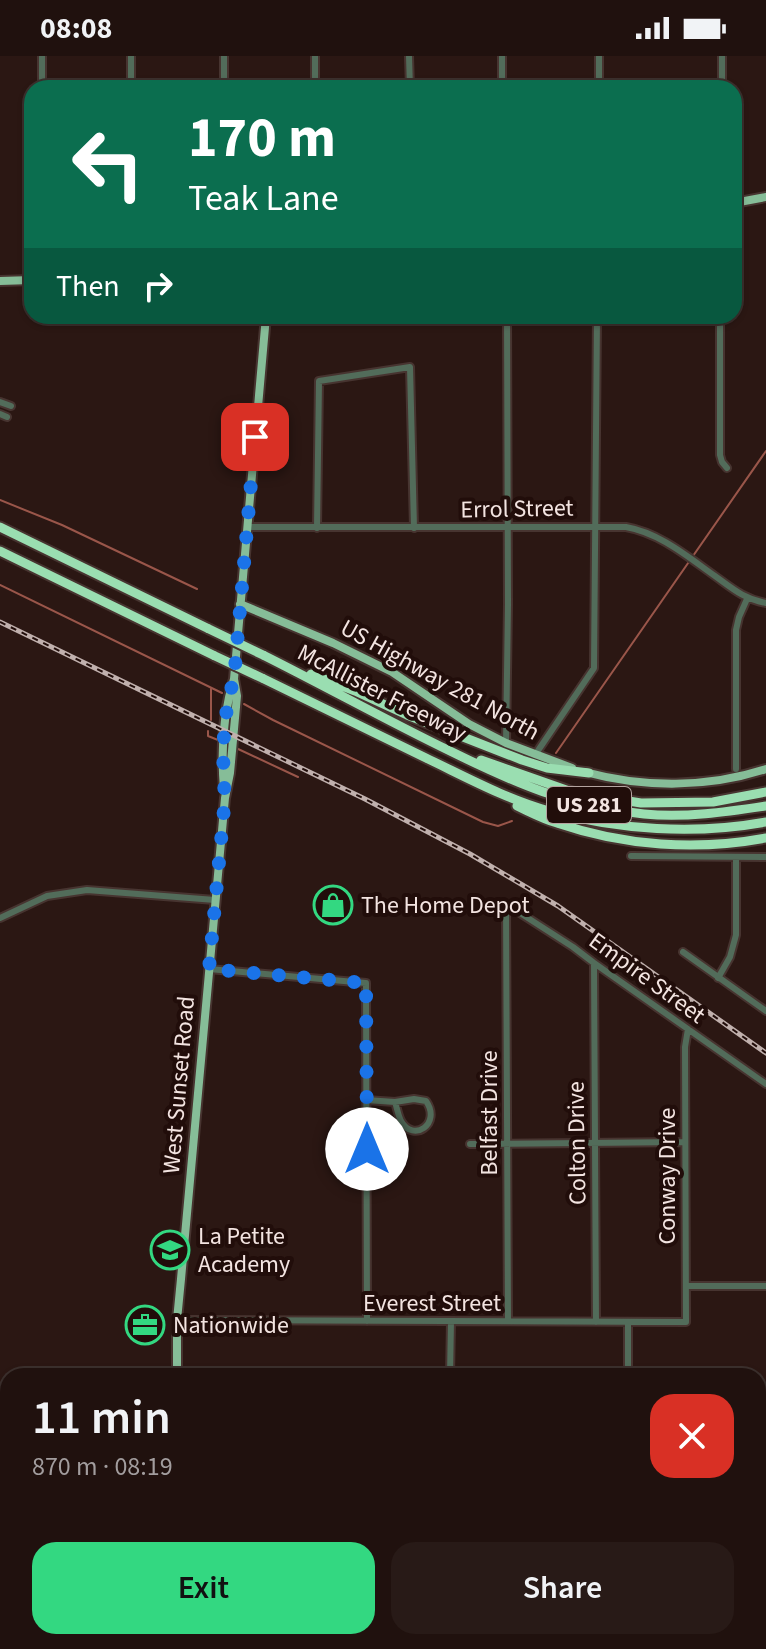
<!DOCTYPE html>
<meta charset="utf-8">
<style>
:root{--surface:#20110e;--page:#281a17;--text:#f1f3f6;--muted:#a29d9e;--line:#3d312e;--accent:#33d881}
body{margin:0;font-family:"Source Sans 3",sans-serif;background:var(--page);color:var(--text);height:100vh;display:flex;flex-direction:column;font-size:30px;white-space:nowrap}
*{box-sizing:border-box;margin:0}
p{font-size:26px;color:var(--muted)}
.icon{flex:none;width:44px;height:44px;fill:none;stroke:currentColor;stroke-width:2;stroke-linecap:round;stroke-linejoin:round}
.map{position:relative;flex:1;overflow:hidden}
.panel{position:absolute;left:0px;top:1312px;width:766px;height:282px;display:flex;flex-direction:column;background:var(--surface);border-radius:24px 24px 0 0;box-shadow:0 2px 6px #0004,0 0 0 2px var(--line)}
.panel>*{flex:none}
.banner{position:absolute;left:24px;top:24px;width:718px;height:244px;border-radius:24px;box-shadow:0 2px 6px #0004,0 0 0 2px var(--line);background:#0b6e4f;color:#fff;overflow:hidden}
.pin{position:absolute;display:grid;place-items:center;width:68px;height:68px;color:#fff;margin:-34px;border-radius:16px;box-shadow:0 4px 12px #0006}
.me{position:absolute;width:88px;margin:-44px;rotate:0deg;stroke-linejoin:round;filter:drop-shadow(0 0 6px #0008)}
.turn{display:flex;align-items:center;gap:28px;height:168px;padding:0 32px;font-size:36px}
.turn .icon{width:104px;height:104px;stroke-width:2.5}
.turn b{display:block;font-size:56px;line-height:68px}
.then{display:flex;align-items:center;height:76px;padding:0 32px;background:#0003;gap:16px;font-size:30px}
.round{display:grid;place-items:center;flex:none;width:84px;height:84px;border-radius:24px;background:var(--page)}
.summary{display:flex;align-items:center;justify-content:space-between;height:136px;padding:0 32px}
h1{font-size:48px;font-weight:600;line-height:60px}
.action{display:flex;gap:16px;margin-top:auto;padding:16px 32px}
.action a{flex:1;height:92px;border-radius:24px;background:var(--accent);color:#111;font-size:32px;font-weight:600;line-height:92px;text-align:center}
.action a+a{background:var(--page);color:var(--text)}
.status{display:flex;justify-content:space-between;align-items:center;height:56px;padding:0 40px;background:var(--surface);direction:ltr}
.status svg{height:22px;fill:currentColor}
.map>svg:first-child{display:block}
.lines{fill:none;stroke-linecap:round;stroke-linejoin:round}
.stream{stroke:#9a564a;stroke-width:2}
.minor-casing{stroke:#473430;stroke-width:10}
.major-casing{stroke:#473430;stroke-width:12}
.highway-casing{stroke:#473430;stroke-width:13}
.minor{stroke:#526c5a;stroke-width:6}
.major{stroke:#86bd98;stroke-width:8}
.highway{stroke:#9adeb1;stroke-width:9}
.rail-casing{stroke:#c0b0ad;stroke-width:5}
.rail{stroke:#210d0a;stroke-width:2;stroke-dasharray:6;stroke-linecap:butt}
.highway-bridge-casing{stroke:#473430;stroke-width:13;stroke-linecap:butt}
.highway-bridge{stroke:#9adeb1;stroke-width:9}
.route{stroke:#1a73e8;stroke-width:14;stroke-dasharray:0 25.2}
.labels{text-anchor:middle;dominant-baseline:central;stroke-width:8;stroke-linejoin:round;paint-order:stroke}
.shield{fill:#210d0a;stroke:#b4a4a0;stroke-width:2}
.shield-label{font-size:22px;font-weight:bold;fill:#f3e4e1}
.street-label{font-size:24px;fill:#f3e4e1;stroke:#210d0a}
.poi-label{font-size:24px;fill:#f3e4e1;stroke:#210d0a;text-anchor:start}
</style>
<div class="status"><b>08:08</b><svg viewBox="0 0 49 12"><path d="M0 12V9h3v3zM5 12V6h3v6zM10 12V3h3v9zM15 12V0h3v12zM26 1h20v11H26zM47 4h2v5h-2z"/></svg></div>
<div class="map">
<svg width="766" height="1593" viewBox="0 0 766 1593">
<rect width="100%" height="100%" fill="#2b1713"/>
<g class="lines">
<path class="stream" d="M0 444 62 469 197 533
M0 529 222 637
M211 633V664
M244 648 273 664 483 766 498 770 512 765
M208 675V680L218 684
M236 692 298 721
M556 697 766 395"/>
<defs>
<path id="minor" d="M42 0V32
M131 0V32
M224 0V32
M315 0V32
M409 0 410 32
M502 0V32
M599 32V0
M722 32V0
M720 260V399L722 406 727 412
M0 346 11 350
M0 358 7 361
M247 471H626C660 477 688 501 715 520 733 533 744 543 766 547
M317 472 319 325 410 311 414 472
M506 687 508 548 507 260
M535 699 594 612 597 260
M736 713V574L739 561 747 543
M631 800 766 801
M506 848 508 1265
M506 848 573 891 594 907 766 1028
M0 862 47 840 87 834 215 844
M683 896 766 955
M594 907 596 1266
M209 913 366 927 367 1265
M718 922 730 901 736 879V801
M366 1044 395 1046 414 1043 426 1045C442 1068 413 1087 401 1065 398 1059 397 1052 395 1046
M470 1088 685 1086
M686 1230H766
M177 1264 686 1266 685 991 688 973
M450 1320 451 1265
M628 1320V1266
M0 1331H8
M758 1370 766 1371
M448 1593V1586
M626 1593V1586"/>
<path id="major" d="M734 147 766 141
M0 225 32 224
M240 548 333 587 392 616 469 668 506 687 572 712
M585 716C644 732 708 732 766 713
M224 733C221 698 223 657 234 623L266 260
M177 1320V1264L181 1223 225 742 230 717 237 640 234 623
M176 1586V1593"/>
<path id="highway" d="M0 471 209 573
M0 495 215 600
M263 599C325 630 386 664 448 694 515 727 569 751 644 758 685 762 726 756 766 750
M311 618 355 635 407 659 522 704 547 712 589 717
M262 622C317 649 371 675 426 702 466 721 506 743 549 755 618 774 695 779 766 766
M481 704 572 736 641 747 713 746 766 736
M517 750C530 756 543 763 557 767 624 790 697 795 766 782"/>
</defs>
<use href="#minor" class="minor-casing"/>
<use href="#major" class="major-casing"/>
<use href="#highway" class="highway-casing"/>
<use href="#minor" class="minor"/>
<use href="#major" class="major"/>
<use href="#highway" class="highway"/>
<defs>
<path id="rail" d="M0 566 365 743 470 798 558 850 766 997"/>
</defs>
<use href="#rail" class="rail-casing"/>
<use href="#rail" class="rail"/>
<defs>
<path id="highway-bridge" d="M209 573 263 599
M215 600 262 622"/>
</defs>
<use href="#highway-bridge" class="highway-bridge-casing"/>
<use href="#highway-bridge" class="highway-bridge"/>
</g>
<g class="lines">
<path class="route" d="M255 381 234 623C222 660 222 704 225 742L209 913 366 927 367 1093"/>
</g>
<defs>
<symbol id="shop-ring" viewBox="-11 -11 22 22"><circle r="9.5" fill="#210d0a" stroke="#33d881" stroke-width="1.5"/><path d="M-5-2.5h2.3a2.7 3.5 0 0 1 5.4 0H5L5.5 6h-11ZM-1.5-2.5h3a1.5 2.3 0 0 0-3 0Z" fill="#33d881"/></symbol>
<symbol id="school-ring" viewBox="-11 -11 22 22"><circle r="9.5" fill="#210d0a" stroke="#33d881" stroke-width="1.5"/><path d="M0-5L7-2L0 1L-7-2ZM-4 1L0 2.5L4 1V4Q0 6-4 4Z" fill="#33d881"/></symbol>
<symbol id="office-ring" viewBox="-11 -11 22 22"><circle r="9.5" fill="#210d0a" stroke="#33d881" stroke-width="1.5"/><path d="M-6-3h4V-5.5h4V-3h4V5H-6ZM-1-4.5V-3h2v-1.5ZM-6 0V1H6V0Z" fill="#33d881"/></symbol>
</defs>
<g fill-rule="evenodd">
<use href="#shop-ring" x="311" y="827" width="44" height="44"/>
<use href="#school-ring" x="148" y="1172" width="44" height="44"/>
<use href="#office-ring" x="123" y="1247" width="44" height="44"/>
</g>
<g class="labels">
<rect class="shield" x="547" y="731" width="84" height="36" rx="6"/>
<g class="shield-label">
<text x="589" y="749">US 281</text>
</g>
<g class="street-label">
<text transform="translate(517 453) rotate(-1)">Errol Street</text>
<text transform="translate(440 624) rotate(29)">US Highway 281 North</text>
<text transform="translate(382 637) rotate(27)">McAllister Freeway</text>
<text transform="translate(647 922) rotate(36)">Empire Street</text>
<text transform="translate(179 1029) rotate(-85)">West Sunset Road</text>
<text transform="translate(489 1057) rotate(-90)">Belfast Drive</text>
<text transform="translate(577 1087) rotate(-91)">Colton Drive</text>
<text transform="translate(667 1120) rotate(-90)">Conway Drive</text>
<text x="432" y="1247">Everest Street</text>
</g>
<g class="poi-label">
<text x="361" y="849">The Home Depot</text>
<text x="198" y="1180">La Petite<tspan x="198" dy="28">Academy</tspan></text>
<text x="173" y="1269">Nationwide</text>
</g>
</g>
</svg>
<div class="pin" style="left:255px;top:381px;background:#d93025"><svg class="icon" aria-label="arrive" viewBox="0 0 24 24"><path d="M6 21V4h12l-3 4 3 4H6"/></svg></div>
<svg class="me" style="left:367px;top:1093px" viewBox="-20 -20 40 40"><circle r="19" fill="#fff"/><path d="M0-13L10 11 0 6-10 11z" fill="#1a73e8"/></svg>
<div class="banner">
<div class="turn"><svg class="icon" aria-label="left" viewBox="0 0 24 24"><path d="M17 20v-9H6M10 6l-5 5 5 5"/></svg><div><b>170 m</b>Teak Lane</div></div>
<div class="then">Then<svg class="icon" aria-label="right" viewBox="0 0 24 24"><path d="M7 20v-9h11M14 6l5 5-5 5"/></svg></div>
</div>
<section class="panel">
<div class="summary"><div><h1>11 min</h1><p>870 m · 08:19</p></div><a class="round" style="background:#d93025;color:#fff"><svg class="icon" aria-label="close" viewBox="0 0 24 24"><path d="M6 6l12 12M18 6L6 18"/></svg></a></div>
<div class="action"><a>Exit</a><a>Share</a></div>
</section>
</div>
